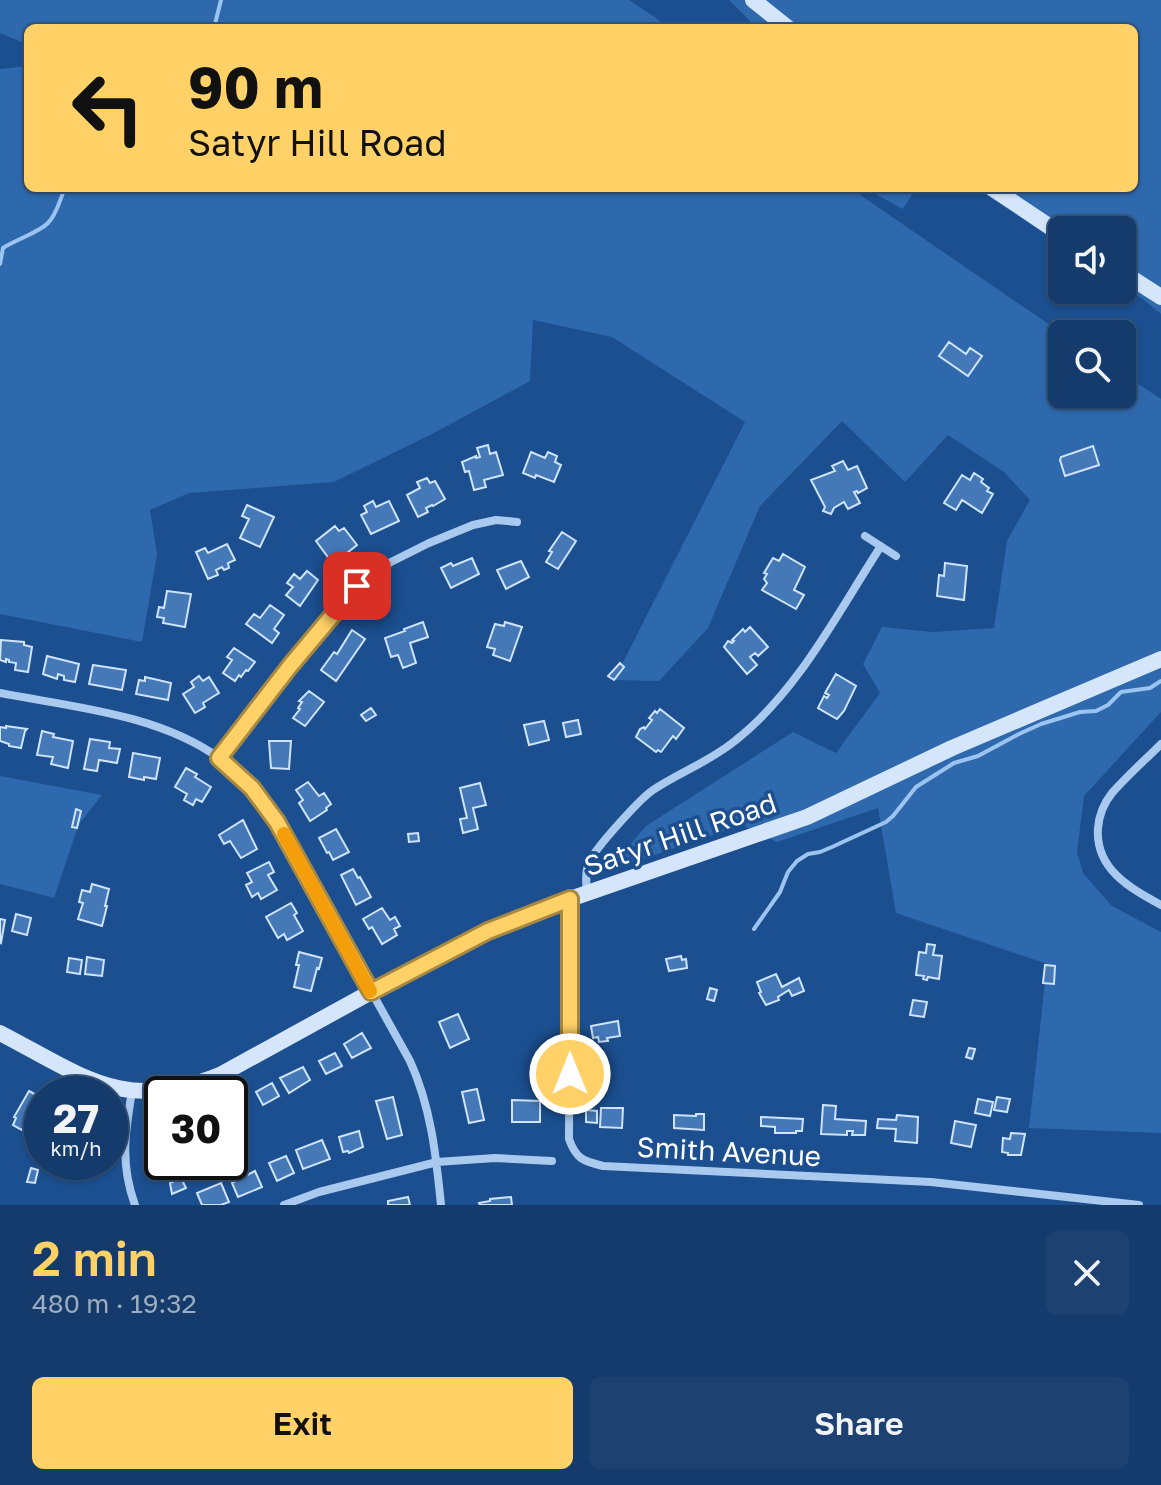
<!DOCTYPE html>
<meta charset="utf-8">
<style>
:root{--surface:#143b6b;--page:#1d4271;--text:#f1f3f6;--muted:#9dadc1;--line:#33557e;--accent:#ffd166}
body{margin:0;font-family:"Golos Text",sans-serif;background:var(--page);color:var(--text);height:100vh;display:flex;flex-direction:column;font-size:30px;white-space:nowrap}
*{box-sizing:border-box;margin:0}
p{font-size:26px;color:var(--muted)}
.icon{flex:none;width:44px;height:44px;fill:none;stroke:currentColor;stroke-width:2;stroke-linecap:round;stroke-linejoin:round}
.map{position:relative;height:1205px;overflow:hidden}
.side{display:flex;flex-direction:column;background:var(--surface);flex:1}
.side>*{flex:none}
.banner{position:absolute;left:24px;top:24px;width:1114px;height:168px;border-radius:12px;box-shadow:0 2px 6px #0004,0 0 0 2px var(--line);background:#ffd166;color:#111;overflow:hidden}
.tools{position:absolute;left:1048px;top:216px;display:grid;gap:16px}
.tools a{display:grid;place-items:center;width:88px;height:88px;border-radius:12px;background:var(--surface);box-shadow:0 2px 6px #0004,0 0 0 2px var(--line);font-size:40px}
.speed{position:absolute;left:24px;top:1076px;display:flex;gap:16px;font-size:40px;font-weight:700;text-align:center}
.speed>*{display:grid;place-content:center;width:104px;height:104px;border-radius:50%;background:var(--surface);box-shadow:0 2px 6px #0004,0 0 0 2px var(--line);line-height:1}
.speed small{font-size:20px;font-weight:400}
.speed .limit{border:4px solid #111;border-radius:12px;background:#fff;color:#111}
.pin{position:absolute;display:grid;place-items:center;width:68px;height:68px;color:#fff;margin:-34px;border-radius:16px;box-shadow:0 4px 12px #0006}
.me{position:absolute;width:88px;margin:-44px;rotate:0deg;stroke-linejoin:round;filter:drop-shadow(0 0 6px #0008)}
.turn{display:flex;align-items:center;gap:28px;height:168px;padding:0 32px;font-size:36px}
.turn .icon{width:104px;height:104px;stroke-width:2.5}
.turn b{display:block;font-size:56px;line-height:68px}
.round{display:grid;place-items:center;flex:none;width:84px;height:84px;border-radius:12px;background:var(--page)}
.overview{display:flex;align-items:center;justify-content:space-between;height:136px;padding:0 32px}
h1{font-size:48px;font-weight:600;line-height:60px;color:var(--accent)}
.action{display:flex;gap:16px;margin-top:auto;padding:16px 32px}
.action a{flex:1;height:92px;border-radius:12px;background:var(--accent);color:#111;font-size:32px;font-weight:600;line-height:92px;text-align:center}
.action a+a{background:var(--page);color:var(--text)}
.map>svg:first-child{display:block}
.green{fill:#2e69ad}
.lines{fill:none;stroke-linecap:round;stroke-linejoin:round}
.stream{stroke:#9cc4f0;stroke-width:4}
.building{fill:#4478b7;stroke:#cfe3fa;stroke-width:2}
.street{stroke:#a9c9ee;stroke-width:8}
.secondary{stroke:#d6e6fa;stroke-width:16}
.route-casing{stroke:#a68842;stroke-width:20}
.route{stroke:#ffd166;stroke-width:14}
.slow{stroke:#f59e0b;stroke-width:14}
.labels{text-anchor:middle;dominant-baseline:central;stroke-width:7;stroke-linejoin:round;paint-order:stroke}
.street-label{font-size:28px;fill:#fff;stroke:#1b4f8f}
</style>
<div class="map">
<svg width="1161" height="1205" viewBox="0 0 1161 1205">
<rect width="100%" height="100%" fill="#1b4f8f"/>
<path class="green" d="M0 0H629L656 18 667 28H28V45L0 33Z
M729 0H1161V314L1144 300 1122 285V230H1062V245L976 188H1134V28H757Z
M28 66V188H850L1063 334 1062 394H1122V373L1161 399V712L1084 796 1077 852 1083 873 1112 906 1161 932V1133L1029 1128 1047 964 896 913 878 808 777 842 742 825 608 871 646 826 793 732 836 753 880 693 863 664 882 627 932 632 994 628 1007 541 1030 500 1004 472 948 435 905 482 842 421 760 506 708 628 659 681 614 680 745 422 612 337 533 320 530 381 434 433 334 482 189 493 150 510 157 554 142 642 0 614V69Z
M864 188H916L903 209Z
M0 776 102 795 79 824 54 898 0 884Z"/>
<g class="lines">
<path class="stream" d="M214 28 221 0
M0 264 3 248C17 239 38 233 48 223 57 214 60 199 65 188
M754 929 780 892 788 872 797 861 808 854 820 852 832 847 886 822 893 816 916 787 954 763 978 756 1019 734 1041 724 1080 712 1096 711 1108 705 1121 692 1150 688 1161 681"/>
</g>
<path class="building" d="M949 342 966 354 970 348 982 356 968 376 939 356Z
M488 445 490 454 496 452 503 475 484 480 486 487 474 490 469 471 465 472 462 462 476 456V458L480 457 477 448Z
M1093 446 1099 465 1065 476 1060 460 1061 457Z
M531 452 545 458 548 452 557 456 555 462 561 465 554 482 536 475 535 478 523 473Z
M843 461 848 470 857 466 867 488 858 493 857 491 854 492 860 503 848 509 844 502 834 508 831 514 823 511 825 507 811 480 835 471 832 466Z
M974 473 983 479 981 482 989 488 987 491 993 494 982 513 962 500 956 510 944 503 962 475 970 480Z
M427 478 430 483 435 481 445 499 433 506 432 505 426 508 428 512 418 517 407 495 420 488 417 482Z
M373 501 376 507 389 501 399 521 371 534 361 515 367 512 364 506Z
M247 505 274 517 260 547 240 538 249 519 242 516Z
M335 526 339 531 344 528 357 545 333 564 316 541Z
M562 532 576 541 558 569 546 562 552 552 549 551Z
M227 544 235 560 228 563 229 568 224 570 222 567 216 570 218 575 208 579 196 552 205 548 208 553Z
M783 554 805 567 794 590 804 595 796 609 762 590 767 583 764 579 767 574 764 573 773 558 779 561Z
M472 558 479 574 451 588 441 568 451 563 453 566Z
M521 561 529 577 506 589 497 570Z
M945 563 967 566 964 600 937 596 939 575 944 576Z
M307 571 318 580 300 606 286 595 293 587 287 583 294 574 300 579Z
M167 591 191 594 185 627 163 623 164 618 157 617 159 607 164 608Z
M270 605 284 615 274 629 279 633 272 643 246 624 254 614 260 618Z
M423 622 428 637 410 643 416 663 403 668 398 655 391 657 385 638 405 631 404 629Z
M505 622 522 627 510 661 493 655 495 649 487 647 495 624 504 626Z
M750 627 768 647 758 656 755 653 750 657 757 665 747 674 724 647 728 641 732 643 734 641 732 640 743 629 745 632Z
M352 630 365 639 336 681 321 670 334 652 337 654Z
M1 640 24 642V645L32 647 28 672 15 670 16 663 9 662V660L6 659V662L0 660Z
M234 648 255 662 248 671 246 670 241 677 239 675 235 681 223 673 232 660 227 657Z
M47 656 79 664 75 682 64 680V676L58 674 57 679 43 674Z
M620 663 624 667 614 680 608 676Z
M93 665 126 670 122 690 89 684Z
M836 674 856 686 844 711 837 719 818 708 824 696 827 698 829 695 825 693Z
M199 676 203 681 209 677 219 693 203 703 205 707 195 713 183 694 194 687 191 682Z
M145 677 171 683 168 700 136 694 139 680 145 681Z
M309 691 324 702 305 726 293 718 300 709 298 708 302 702 299 701Z
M371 708 376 715 366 721 361 715Z
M660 709 684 728 676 739 673 736 661 752 658 750 656 752 636 737 640 729 644 727 645 729 652 720 649 718 655 711 657 713Z
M578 720 581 734 566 737 563 723Z
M544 721 549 740 529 745 524 725Z
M6 726 27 729 25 731 21 748 9 746V744L0 741V727L6 728Z
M42 731 54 734 53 737 73 741 68 768 51 764 53 757 37 755Z
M90 739 110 742 109 748 120 749 117 763 99 760 97 771 84 769Z
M269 741H291L289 769 271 768Z
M133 753 160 758 156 779 144 777V780L129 777Z
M186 768 197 774 195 777 211 787 202 802 196 799 193 805 184 800 187 794 175 787Z
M308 782 319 796 324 793 331 804 326 808 327 810 310 821 299 803 303 800 296 790Z
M480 783 486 805 473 808 478 829 463 833 460 819 467 818 460 788Z
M76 809 81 811 77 828 72 827Z
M243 820 257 849 241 858 230 841 224 844 219 835Z
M336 829 349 852 333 860 329 852 327 853 319 838Z
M418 833 419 841 409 842 408 834Z
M269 862 274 872 268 875 277 890 261 899 258 893 252 897 246 885 252 882 247 873Z
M353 869 358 878 360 877 371 897 356 905 341 875Z
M92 884 109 889 105 906H107L102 926 78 919 83 903 79 902 82 890 90 892Z
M291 903 297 913 294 915 303 931 287 940 284 934 278 938 266 917Z
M382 908 390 920 395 917 400 926 394 929 397 935 382 944 372 927 369 929 363 919Z
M16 914 31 918 27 935 12 931Z
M0 919 5 920 1 943 0 942Z
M927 944 935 945 933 955 942 956 939 979 928 977 927 980 923 979 924 976 916 975 919 952 926 953Z
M299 952 322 958 319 969 317 968 311 991 294 987 299 965H296Z
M681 956 682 960 686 959 687 968 669 971 666 959Z
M87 957 104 960 102 976 85 974Z
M69 958 82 960 80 974 67 972Z
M1045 965 1055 966 1054 984 1043 983Z
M776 974 782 987 799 978 804 991 792 996 789 990 778 997 779 1000 766 1005 759 993 761 992 757 982Z
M710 988 717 990 714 1001 707 999Z
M913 1000 927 1002 924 1017 910 1015Z
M458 1014 469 1039 450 1048 439 1022Z
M618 1021 620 1036 607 1038 608 1041 599 1042 598 1037 593 1038 591 1026Z
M362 1033 371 1048 352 1058 344 1044Z
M969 1048 975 1049 972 1059 966 1057Z
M335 1053 342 1066 326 1074 319 1061Z
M303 1067 310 1080 289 1093 280 1078Z
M272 1083 279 1096 263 1105 256 1092Z
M477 1089 484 1120 469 1123 462 1092Z
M29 1091 42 1098V1114L34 1130 25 1124 22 1130 13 1125 16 1118 14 1117Z
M393 1097 402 1135 387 1139 376 1101Z
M997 1097 1010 1099 1007 1112 994 1110Z
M978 1099 993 1102 990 1116 975 1113Z
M241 1100 249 1114 230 1125V1106Z
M512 1100 540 1101V1122H512Z
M823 1105 836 1106 835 1119 866 1121 865 1135H852L853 1131H847V1135L821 1134Z
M601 1108H623L622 1128 600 1127Z
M586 1110 597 1111V1123L586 1122Z
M696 1114H704V1130L674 1128V1115L696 1116Z
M897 1115 918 1117 917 1143 895 1141 896 1129 877 1128 878 1119 896 1120Z
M761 1117 803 1119 802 1131H796V1133H775V1127L761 1126Z
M955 1121 976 1125 971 1147 951 1143Z
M359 1131 363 1147 349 1153 348 1151 343 1152 339 1137Z
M1011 1133 1025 1134 1021 1155H1008V1153L1002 1152 1003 1138 1010 1139Z
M162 1136V1158L156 1159 151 1139Z
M322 1140 330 1159 303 1169 296 1150Z
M286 1156 294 1173 277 1181 269 1163Z
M31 1168 38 1170 35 1183 27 1182Z
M255 1171 262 1187 238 1197 232 1183Z
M181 1178 186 1188 172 1194 170 1183Z
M221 1183 229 1202 221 1205H202L197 1193Z
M408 1197 410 1205H388V1201Z
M511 1197 512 1205H480L479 1203 490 1201V1199Z"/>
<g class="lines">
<path class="street" d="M865 536 896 556
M0 693C72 707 158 714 219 758 243 775 260 798 277 822L410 1061C431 1107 436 1155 441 1205
M1161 744C1145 760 1127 776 1112 793 1104 803 1099 815 1098 828 1095 869 1130 888 1161 905
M219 758 290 666 357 586 391 562 429 543 473 525 496 520 517 522
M587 893C586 883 585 872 589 863 593 850 641 798 653 790 680 772 711 761 736 740 799 690 838 612 881 546
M570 899 569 1139C576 1159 583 1161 603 1166L931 1182 1139 1205
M132 1091C125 1133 120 1164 135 1205
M284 1205 319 1192 437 1162 495 1158 552 1161"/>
<path class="secondary" d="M753 0 788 28
M992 188 1062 235
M1122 272 1161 297
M0 1033C83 1076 124 1114 220 1075L371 992 488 931 570 899 807 817 952 748 1161 659"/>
</g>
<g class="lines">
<defs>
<path id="route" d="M357 586 290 666 219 758 252 788 277 822 371 992 488 931 570 899V1074"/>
</defs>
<use href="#route" class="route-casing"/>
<use href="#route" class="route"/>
<path class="slow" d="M284 834 370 991"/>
</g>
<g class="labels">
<g class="street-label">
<text transform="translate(680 834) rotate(-19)">Satyr Hill Road</text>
<text transform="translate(729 1151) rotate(3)">Smith Avenue</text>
</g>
</g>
</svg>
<div class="tools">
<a><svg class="icon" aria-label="sound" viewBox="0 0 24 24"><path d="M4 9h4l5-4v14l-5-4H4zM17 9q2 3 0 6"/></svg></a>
<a><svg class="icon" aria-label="search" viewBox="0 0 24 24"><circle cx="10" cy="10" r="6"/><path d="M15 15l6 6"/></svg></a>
</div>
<div class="speed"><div>27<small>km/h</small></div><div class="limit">30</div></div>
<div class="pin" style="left:357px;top:586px;background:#d93025"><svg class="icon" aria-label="arrive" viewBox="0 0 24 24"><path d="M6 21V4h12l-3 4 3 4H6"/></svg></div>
<svg class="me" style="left:570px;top:1074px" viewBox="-20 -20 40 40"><circle r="17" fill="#ffd166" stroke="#fff" stroke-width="3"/><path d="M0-11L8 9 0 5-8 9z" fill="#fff"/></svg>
<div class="banner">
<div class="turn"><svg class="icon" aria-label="left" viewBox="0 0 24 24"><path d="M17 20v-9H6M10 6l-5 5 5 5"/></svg><div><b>90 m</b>Satyr Hill Road</div></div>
</div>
</div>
<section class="side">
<div class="overview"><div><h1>2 min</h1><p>480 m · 19:32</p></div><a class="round"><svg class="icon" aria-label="close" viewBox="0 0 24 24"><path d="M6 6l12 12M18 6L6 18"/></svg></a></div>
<div class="action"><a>Exit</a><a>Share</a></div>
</section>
